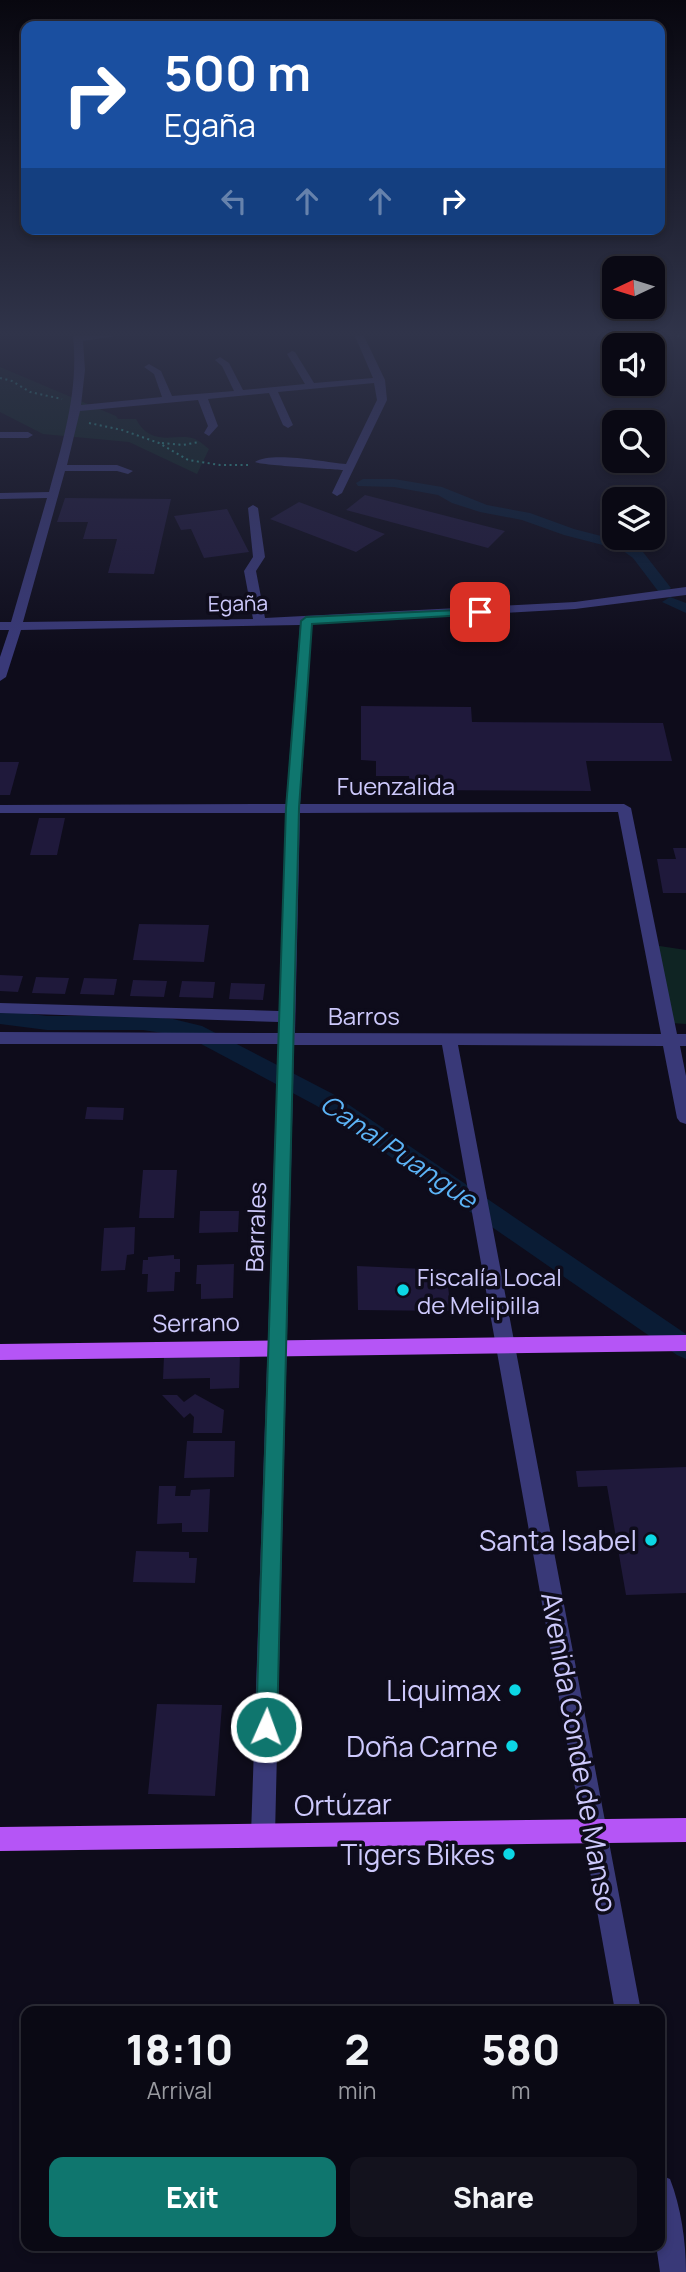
<!DOCTYPE html>
<meta charset="utf-8">
<style>
:root{--surface:#0a0914;--page:#13121d;--text:#f1f3f6;--muted:#999aa0;--line:#2a2a34;--accent:#0f766e}
body{margin:0;font-family:Manrope,sans-serif;background:var(--page);color:var(--text);height:100vh;display:flex;flex-direction:column;font-size:26px;white-space:nowrap}
*{box-sizing:border-box;margin:0}
p{font-size:23px;color:var(--muted)}
.icon{flex:none;width:38px;height:38px;fill:none;stroke:currentColor;stroke-width:2;stroke-linecap:round;stroke-linejoin:round}
.map{position:relative;flex:1;overflow:hidden}
.drawer{position:absolute;left:21px;top:2006px;width:644px;height:245px;display:flex;flex-direction:column;background:var(--surface);border-radius:14px;box-shadow:0 4px 10px #0003,0 0 0 2px var(--line)}
.drawer>*{flex:none}
.guide{position:absolute;left:21px;top:21px;width:644px;height:214px;border-radius:14px;box-shadow:0 4px 10px #0003,0 0 0 2px var(--line);background:#1a4fa0;color:#fff;overflow:hidden}
.needle{width:46px;rotate:266deg}
.tools{position:absolute;left:602px;top:256px;display:grid;gap:14px}
.tools a{display:grid;place-items:center;width:63px;height:63px;border-radius:14px;background:var(--surface);box-shadow:0 4px 10px #0003,0 0 0 2px var(--line);font-size:35px}
.pin{position:absolute;display:grid;place-items:center;width:60px;height:60px;color:#fff;margin:-30px;border-radius:14px;box-shadow:0 4px 10px #0006}
.me{position:absolute;width:77px;margin:-38px;rotate:2deg;stroke-linejoin:round;filter:drop-shadow(0 0 5px #0008)}
.turn{display:flex;align-items:center;gap:24px;height:147px;padding:0 28px;font-size:32px}
.turn .icon{width:91px;height:91px;stroke-width:2.5}
.turn b{display:block;font-size:49px;line-height:60px}
.lanes{display:flex;align-items:center;height:66px;padding:0 28px;background:#0003;justify-content:center;gap:35px;direction:ltr}
.lanes .off{opacity:.35}
.eta{display:flex;justify-content:space-evenly;align-items:center;height:119px;text-align:center}
.eta b{font-size:42px;font-weight:800;line-height:49px}
.primary-button{display:flex;gap:14px;margin-top:auto;padding:14px 28px}
.primary-button a{flex:1;height:80px;border-radius:14px;background:var(--accent);color:#fff;font-size:28px;font-weight:800;line-height:80px;text-align:center}
.primary-button a+a{background:var(--page);color:var(--text)}
.map>svg:first-child{display:block}
.green{fill:#0f2423}
.lines{fill:none;stroke-linecap:round;stroke-linejoin:round}
.canal{fill:#0a1c35;fill-rule:evenodd}
.building{fill:#1f193b}
.path{stroke:#32a69b;stroke-width:2;stroke-dasharray:2 3.5;stroke-linecap:butt}
.minor{fill:#393978;fill-rule:evenodd}
.major{fill:#b555f6;fill-rule:evenodd}
.route{fill:#0f766e;stroke:#0a4d48;stroke-width:2}
.poi-dot{fill:#0cd7e5;stroke:#0e0c1b;stroke-width:2.5}
.labels{text-anchor:middle;dominant-baseline:central;stroke-width:7;stroke-linejoin:round;paint-order:stroke}
.far-street-label{font-size:21px;fill:#cdc9fc;stroke:#0e0c1b}
.street-label{font-size:24px;fill:#cdc9fc;stroke:#0e0c1b}
.poi-label{font-size:24px;fill:#cdc9fc;stroke:#0e0c1b;text-anchor:start}
.water-label{font-size:26px;font-style:italic;fill:#5cb4f7;stroke:#0e0c1b}
.near-poi-label{font-size:28px;fill:#cdc9fc;stroke:#0e0c1b;text-anchor:end}
.near-street-label{font-size:28px;fill:#cdc9fc;stroke:#0e0c1b}
</style>
<div class="map">
<svg width="686" height="2272" viewBox="0 0 686 2272">
<rect width="100%" height="100%" fill="#0e0c1b"/>
<path class="green" d="M0 367 116 416 118 419H136C152 449 177 432 195 439 200 441 205 446 209 449L197 474 129 442 43 434 0 412Z
M653 945 686 950V1024L671 1023Z"/>
<g class="lines">
<path class="canal" d="M363 479H394L442 487 487 505 530 513 574 529 632 544 643 552 671 588 663 593 658 591 633 558 622 550 564 535 522 520 480 512 452 503 438 495 394 487 358 486 356 483Z
M670 597 686 603V613L662 602Z
M0 1010 47 1016H143L173 1019 202 1026 333 1094 686 1334V1359L677 1355 317 1106 188 1037 143 1030H47L0 1024Z"/>
</g>
<path class="building" d="M365 495 505 531 488 548 346 510Z
M65 498 171 499 154 574 108 573 117 539H83L88 522H57Z
M299 502 385 534 356 552 270 519Z
M227 509 249 552 204 558 191 529 181 530 174 516Z
M361 706 471 707 472 722 663 723 672 761H586L591 791 410 790 409 776H376V761L361 760Z
M0 762H19L10 795H0Z
M39 818H65L57 855H30Z
M673 848H686V893H663L657 859H676Z
M139 924 209 925 204 962 133 960Z
M0 975 23 976 18 992 0 991Z
M36 977 69 978 65 994 32 993Z
M84 978 117 979 114 995 80 994Z
M133 980 167 981 164 997 130 996Z
M182 981 215 982 213 998 179 997Z
M231 983 265 984 263 1000 229 999Z
M87 1107 124 1108 123 1120 85 1119Z
M143 1170H177L174 1218H139Z
M200 1211H239L238 1232 199 1233Z
M135 1227 134 1254 127 1255 125 1270 101 1271 104 1228Z
M174 1255V1259H180V1272H175L174 1291 147 1292 148 1274H142L143 1260H148V1257Z
M234 1264 233 1298 201 1299V1284H196L197 1265Z
M357 1266 446 1270 451 1311 358 1310Z
M240 1354 239 1388 210 1389V1378L163 1379 164 1356Z
M195 1394 224 1410 222 1433H193L194 1417 190 1413 184 1418 162 1395H177L184 1402Z
M187 1441H235L234 1477 184 1478Z
M686 1467V1593L626 1595 607 1486 578 1487 576 1471Z
M159 1486H176L175 1496H190L191 1490 210 1489 208 1532H182V1523L157 1524Z
M136 1551 189 1552V1558H197L195 1583 133 1582Z
M157 1704 222 1705 215 1796 148 1794Z"/>
<g class="lines">
<path class="path" d="M677 336 686 337
M0 378 12 381 30 392 62 399
M89 423 122 430 159 443 188 460 220 465H248
M162 443 183 445 199 442"/>
<path class="minor" d="M73 336H116L83 341 85 370 81 405 162 397 154 374 144 367 149 364 161 371 172 396 234 391 222 366 215 360 220 357 229 363 243 390 305 384 287 354 292 351 295 352 314 383 373 378 355 336H364L385 380 387 400 342 493 337 496 332 493 343 470C330 469 259 465 255 462 271 451 324 462 346 464L377 400 374 383 278 392 293 425 288 428 283 425 269 393 208 399 218 426 209 436 204 433 208 426 198 400 80 411 67 465H117L133 471 128 474 117 471H65L23 622 253 619 244 571 253 557 248 508 253 505 258 508 265 557 256 571 265 618 575 602 686 587V595L575 609 312 624 300 804H624L631 808 677 1034H686V1046H680L686 1076V1124L680 1122 677 1118 663 1046 458 1045 641 2011H615L442 1045H294L275 1835 272 1844 263 1847 254 1844 251 1835 278 1044H0V1032L278 1033 279 1022 0 1013V1003L279 1011 286 813H0V805L286 804 300 625 21 630 6 677 0 681V657L9 630H0V622H11L47 498 0 499V493L49 492C63 441 79 390 73 336ZM618 812 661 1034 295 1033 300 813Z
M0 432H28L33 435 28 438H0Z
M660 2175 670 2179C681 2207 686 2242 686 2272H660L656 2245H660Z"/>
<path class="major" d="M686 1335V1351L0 1360V1344Z
M686 1818V1842L0 1851V1827Z"/>
</g>
<linearGradient id="sky" x2="0" y2="1"><stop stop-color="#08070f"/><stop offset="0.51" stop-color="#30344a"/><stop offset="1" stop-color="#30344a" stop-opacity="0"/></linearGradient>
<rect width="686" height="654" fill="url(#sky)"/>
<path class="route" d="M480 609 485 612 483 614 312 624 299 808 277 1727 274 1735 266 1738 259 1735 256 1727 286 808 301 621 306 617Z"/>
<g class="poi-dot">
<circle cx="403" cy="1290" r="7"/>
<circle cx="651" cy="1540" r="7"/>
<circle cx="515" cy="1690" r="7"/>
<circle cx="512" cy="1746" r="7"/>
<circle cx="509" cy="1854" r="7"/>
</g>
<g class="labels">
<g class="far-street-label">
<text transform="translate(238 603) rotate(-1)">Egaña</text>
</g>
<g class="street-label">
<text x="396" y="785">Fuenzalida</text>
<text x="364" y="1015">Barros</text>
<text transform="translate(255 1227) rotate(-88)">Barrales</text>
<text transform="translate(196 1322) rotate(-1)">Serrano</text>
</g>
<g class="poi-label">
<text x="417" y="1276">Fiscalía Local<tspan x="417" dy="28">de Melipilla</tspan></text>
</g>
<g class="water-label">
<text transform="translate(399 1151) rotate(34)">Canal Puangue</text>
</g>
<g class="near-poi-label">
<text x="637" y="1540">Santa Isabel</text>
<text x="501" y="1690">Liquimax</text>
<text x="498" y="1746">Doña Carne</text>
<text x="495" y="1854">Tigers Bikes</text>
</g>
<g class="near-street-label">
<text transform="translate(580 1752) rotate(80)">Avenida Conde de Manso</text>
<text transform="translate(343 1804) rotate(-1)">Ortúzar</text>
</g>
</g>
</svg>
<div class="tools">
<a><svg class="needle" viewBox="-14 -14 28 28"><path d="M0-13l5 13h-10z" fill="#e53935"/><path d="M0 13l5-13h-10z" fill="#999aa0"/></svg></a>
<a><svg class="icon" aria-label="sound" viewBox="0 0 24 24"><path d="M4 9h4l5-4v14l-5-4H4zM17 9q2 3 0 6"/></svg></a>
<a><svg class="icon" aria-label="search" viewBox="0 0 24 24"><circle cx="10" cy="10" r="6"/><path d="M15 15l6 6"/></svg></a>
<a><svg class="icon" aria-label="layers" viewBox="0 0 24 24"><path d="M12 4l9 5-9 5-9-5zM3 14l9 5 9-5"/></svg></a>
</div>
<div class="pin" style="left:480px;top:612px;background:#d93025"><svg class="icon" aria-label="arrive" viewBox="0 0 24 24"><path d="M6 21V4h12l-3 4 3 4H6"/></svg></div>
<svg class="me" style="left:266px;top:1727px" viewBox="-20 -20 40 40"><circle r="17" fill="#0f766e" stroke="#fff" stroke-width="3"/><path d="M0-11L8 9 0 5-8 9z" fill="#fff"/></svg>
<div class="guide">
<div class="turn"><svg class="icon" aria-label="right" viewBox="0 0 24 24"><path d="M7 20v-9h11M14 6l5 5-5 5"/></svg><div><b>500 m</b>Egaña</div></div>
<div class="lanes"><svg class="icon off" aria-label="left" viewBox="0 0 24 24"><path d="M17 20v-9H6M10 6l-5 5 5 5"/></svg><svg class="icon off" aria-label="ahead" viewBox="0 0 24 24"><path d="M12 20V5M6 11l6-6 6 6"/></svg><svg class="icon off" aria-label="ahead" viewBox="0 0 24 24"><path d="M12 20V5M6 11l6-6 6 6"/></svg><svg class="icon" aria-label="right" viewBox="0 0 24 24"><path d="M7 20v-9h11M14 6l5 5-5 5"/></svg></div>
</div>
<section class="drawer">
<div class="eta">
<div><b>18:10</b><p>Arrival</p></div>
<div><b>2</b><p>min</p></div>
<div><b>580</b><p>m</p></div>
</div>
<div class="primary-button"><a>Exit</a><a>Share</a></div>
</section>
</div>
